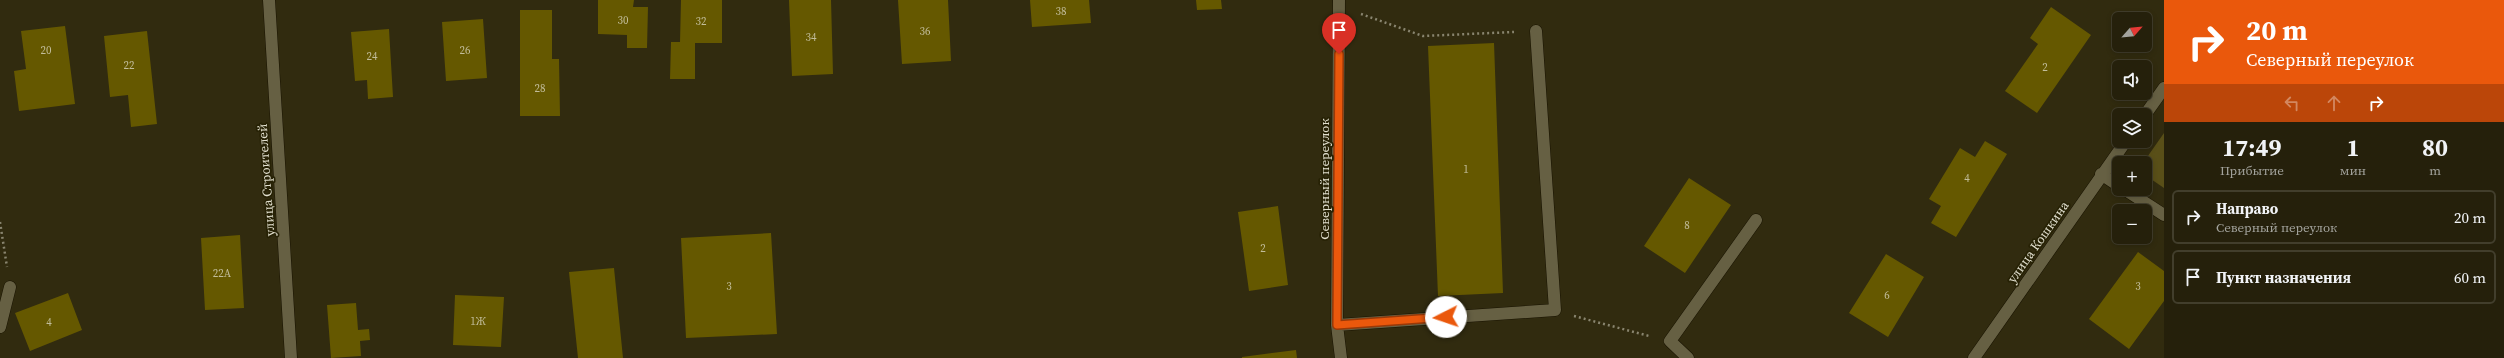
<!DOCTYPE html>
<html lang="ru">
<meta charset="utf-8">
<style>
:root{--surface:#25200b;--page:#312d19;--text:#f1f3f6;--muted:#a3a39d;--line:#423e2c}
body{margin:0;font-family:"Source Serif 4",serif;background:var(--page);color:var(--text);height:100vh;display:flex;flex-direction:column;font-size:15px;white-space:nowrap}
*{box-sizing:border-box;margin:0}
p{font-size:13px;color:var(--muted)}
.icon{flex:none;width:22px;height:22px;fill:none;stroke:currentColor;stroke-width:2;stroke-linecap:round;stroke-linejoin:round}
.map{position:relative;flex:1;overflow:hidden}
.panel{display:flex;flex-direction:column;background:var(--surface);width:340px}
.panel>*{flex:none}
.guide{background:#ea580c;color:#fff;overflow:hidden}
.needle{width:26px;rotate:63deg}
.fabs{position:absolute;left:2112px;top:12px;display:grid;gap:8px}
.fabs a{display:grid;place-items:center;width:40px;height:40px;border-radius:6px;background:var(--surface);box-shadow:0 2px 6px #0003,0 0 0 1px var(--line);font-size:20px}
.pin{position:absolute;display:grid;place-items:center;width:34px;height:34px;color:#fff;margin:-41px -17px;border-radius:50% 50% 50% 0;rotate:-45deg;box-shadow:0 0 4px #0007}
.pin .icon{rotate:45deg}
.me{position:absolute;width:44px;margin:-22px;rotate:266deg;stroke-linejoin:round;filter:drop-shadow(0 0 3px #0008)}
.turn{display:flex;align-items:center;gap:14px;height:84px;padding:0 16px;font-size:18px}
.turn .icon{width:52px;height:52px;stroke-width:2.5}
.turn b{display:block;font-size:28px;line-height:34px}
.lanes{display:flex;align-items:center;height:38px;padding:0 16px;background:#0003;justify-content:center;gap:20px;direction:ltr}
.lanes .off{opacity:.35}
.eta{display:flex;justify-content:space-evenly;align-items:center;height:68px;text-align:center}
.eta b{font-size:24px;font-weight:700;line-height:28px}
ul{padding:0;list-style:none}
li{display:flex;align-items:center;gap:12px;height:54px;margin:0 8px 6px;padding:0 8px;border:2px solid var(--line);border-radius:6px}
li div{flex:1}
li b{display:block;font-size:15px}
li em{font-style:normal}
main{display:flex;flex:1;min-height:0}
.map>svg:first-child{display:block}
.green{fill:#594f18}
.building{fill:#655800}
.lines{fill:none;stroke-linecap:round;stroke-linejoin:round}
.minor-casing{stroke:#191300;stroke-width:13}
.path{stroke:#89856f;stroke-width:2.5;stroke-dasharray:2 3;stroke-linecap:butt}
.minor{stroke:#666043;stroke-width:12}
.route-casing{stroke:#983908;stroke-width:10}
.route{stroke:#ea580c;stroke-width:7}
.labels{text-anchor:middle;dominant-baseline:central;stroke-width:3.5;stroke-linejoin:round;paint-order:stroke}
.number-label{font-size:11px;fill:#c2bd9a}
.street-label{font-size:13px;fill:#e1dfce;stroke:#272205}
</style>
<main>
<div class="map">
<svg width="2164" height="358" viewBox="0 0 2164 358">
<rect width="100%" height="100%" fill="#312b0f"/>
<path class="green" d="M2164 133V188L2145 175V163H2143Z"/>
<path class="building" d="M598 0H634L633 7H648L647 48H627V35L598 34Z
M681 0H722V43H695V79H670L671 42H680Z
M789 0H831L833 74 792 76Z
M898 0H948L951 61 902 64Z
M1030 0H1089L1091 23 1032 27Z
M1196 0H1221L1222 9 1197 10Z
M2051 7 2091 35 2037 113 2005 91 2038 44 2030 38Z
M520 10H552V59H559L560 116H520Z
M483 19 487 78 446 81 442 22Z
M65 26 75 104 19 111 14 71 26 69 21 31Z
M389 29 393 97 368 99 367 80 355 81 351 32Z
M147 31 157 124 131 127 128 95 110 97 104 36Z
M1494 43 1503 293 1438 296 1428 46Z
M1985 141 2007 154 1956 237 1931 223 1941 206 1929 199 1960 148 1975 157Z
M1689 178 1731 205 1685 273 1644 246Z
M1278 206 1288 285 1249 291 1238 212Z
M771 233 777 334 686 338 681 238Z
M240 235 244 308 205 310 201 238Z
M2138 252 2164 271V301L2129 349 2089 319Z
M1886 254 1924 277 1888 337 1849 313Z
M614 268 623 358H578L569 272Z
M68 293 82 330 30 351 15 313Z
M455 295 504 297 501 347 453 345Z
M356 303 358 330 369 329 370 340 360 341 361 356 331 358 327 305Z
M1296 350 1297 358H1242V357Z"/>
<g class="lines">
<defs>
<path id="minor" d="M269 0 291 358
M1339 0 1337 325 1341 358
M2145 115 2164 88
M2101 174 2119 186
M2124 189 2164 215
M1337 325 1555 310 1536 31
M0 327 10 287
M1688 358 1670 341 1756 220
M1974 358 2126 141"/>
</defs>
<use href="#minor" class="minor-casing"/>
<path class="path" d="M1361 14 1423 36 1514 32
M0 222 7 267
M1574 316 1649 336"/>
<use href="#minor" class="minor"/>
</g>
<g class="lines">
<defs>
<path id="route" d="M1339 54 1337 325 1446 317"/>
</defs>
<use href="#route" class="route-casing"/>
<use href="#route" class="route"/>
</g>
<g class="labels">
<g class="number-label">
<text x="1061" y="11">38</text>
<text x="623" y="20">30</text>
<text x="701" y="21">32</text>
<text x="925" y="31">36</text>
<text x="811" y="37">34</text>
<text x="46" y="50">20</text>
<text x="465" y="50">26</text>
<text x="372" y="56">24</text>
<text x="129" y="65">22</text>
<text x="2045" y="67">2</text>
<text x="540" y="88">28</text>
<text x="1466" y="169">1</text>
<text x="1967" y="178">4</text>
<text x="1687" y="225">8</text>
<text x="1263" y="248">2</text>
<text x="222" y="273">22А</text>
<text x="729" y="286">3</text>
<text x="2138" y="286">3</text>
<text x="1887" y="295">6</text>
<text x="478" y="321">1Ж</text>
<text x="49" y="322">4</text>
</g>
<g class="street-label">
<text transform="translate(1324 179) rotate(-90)">Северный переулок</text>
<text transform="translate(266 180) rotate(-94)">улица Строителей</text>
<text transform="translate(2038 242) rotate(-55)">улица Кошкина</text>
</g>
</g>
</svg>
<div class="fabs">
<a><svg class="needle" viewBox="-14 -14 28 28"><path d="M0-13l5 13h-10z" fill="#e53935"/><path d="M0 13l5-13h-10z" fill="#a3a39d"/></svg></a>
<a><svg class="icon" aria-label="sound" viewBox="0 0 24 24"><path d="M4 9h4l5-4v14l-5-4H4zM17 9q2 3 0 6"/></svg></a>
<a><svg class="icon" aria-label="layers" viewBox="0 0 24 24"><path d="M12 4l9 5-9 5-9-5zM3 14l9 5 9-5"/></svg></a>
<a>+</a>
<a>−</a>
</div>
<div class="pin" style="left:1339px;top:54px;background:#d93025"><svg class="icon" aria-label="arrive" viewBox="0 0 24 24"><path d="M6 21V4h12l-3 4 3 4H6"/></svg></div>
<svg class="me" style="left:1446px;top:317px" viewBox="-20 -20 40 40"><circle r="19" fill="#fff"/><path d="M0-13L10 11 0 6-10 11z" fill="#ea580c"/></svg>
</div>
<section class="panel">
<div class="guide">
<div class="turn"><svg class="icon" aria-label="right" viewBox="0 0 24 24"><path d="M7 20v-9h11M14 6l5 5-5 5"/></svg><div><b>20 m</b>Северный переулок</div></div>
<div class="lanes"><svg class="icon off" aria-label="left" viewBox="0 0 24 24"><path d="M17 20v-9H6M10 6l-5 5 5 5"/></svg><svg class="icon off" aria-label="ahead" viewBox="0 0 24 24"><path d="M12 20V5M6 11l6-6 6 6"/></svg><svg class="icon" aria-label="right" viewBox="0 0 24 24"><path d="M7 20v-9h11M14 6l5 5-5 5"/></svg></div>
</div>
<div class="eta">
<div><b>17:49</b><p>Прибытие</p></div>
<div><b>1</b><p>мин</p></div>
<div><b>80</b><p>m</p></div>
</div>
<ul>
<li><svg class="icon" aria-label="right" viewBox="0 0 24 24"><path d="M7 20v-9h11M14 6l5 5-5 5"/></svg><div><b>Направо</b><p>Северный переулок</p></div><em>20 m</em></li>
<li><svg class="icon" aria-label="arrive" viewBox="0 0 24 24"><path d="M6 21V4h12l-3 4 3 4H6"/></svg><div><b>Пункт назначения</b></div><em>60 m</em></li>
</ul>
</section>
</main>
